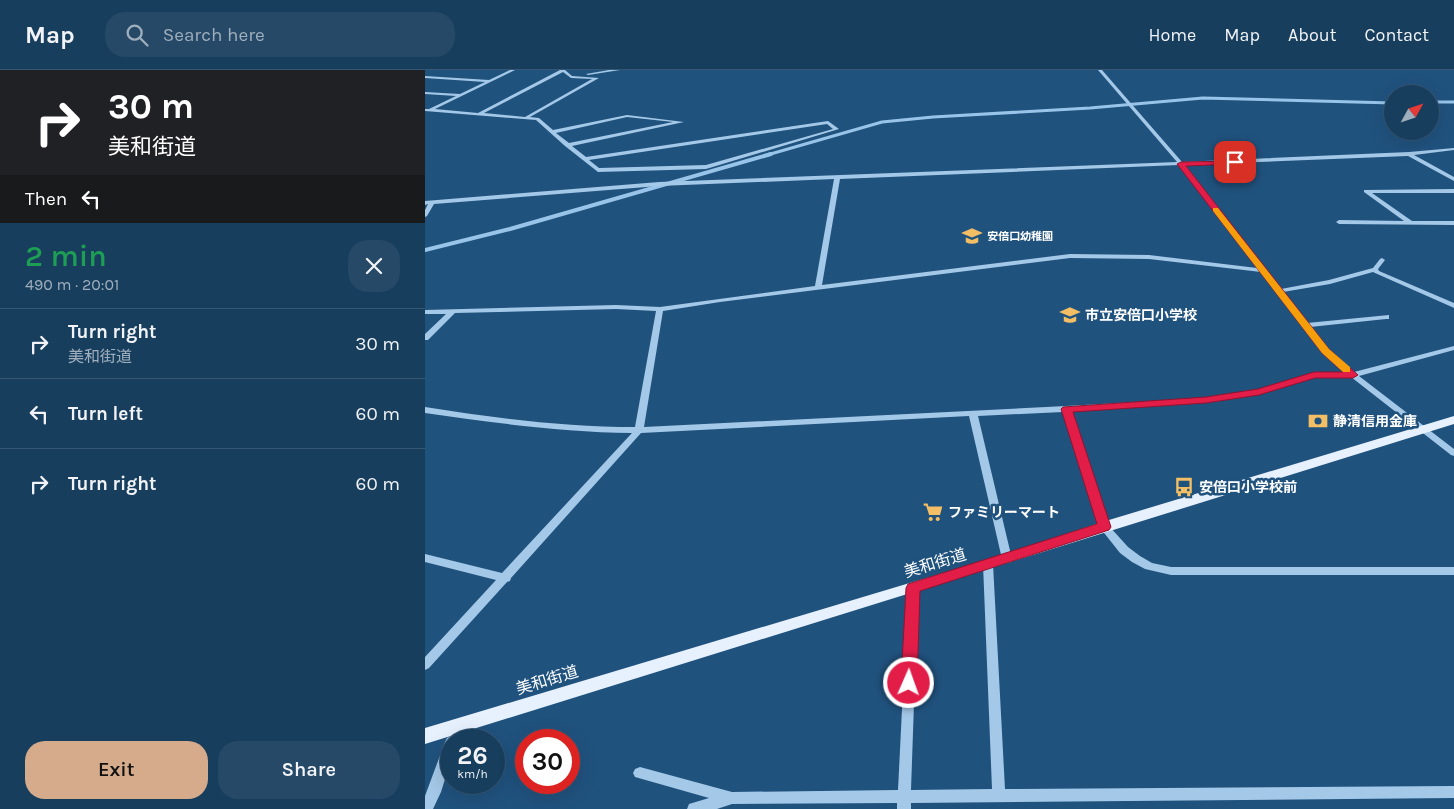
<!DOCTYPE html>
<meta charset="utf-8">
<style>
:root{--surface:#183e5e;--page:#254967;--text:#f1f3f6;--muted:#9faebc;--line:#365773;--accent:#d6ab8b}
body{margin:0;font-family:Karla,"Noto Sans JP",sans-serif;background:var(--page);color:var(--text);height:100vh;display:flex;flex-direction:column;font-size:19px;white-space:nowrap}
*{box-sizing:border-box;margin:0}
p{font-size:16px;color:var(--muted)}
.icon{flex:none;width:28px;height:28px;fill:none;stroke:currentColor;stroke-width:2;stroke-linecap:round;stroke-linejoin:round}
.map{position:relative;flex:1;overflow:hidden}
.sheet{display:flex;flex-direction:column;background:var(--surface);width:425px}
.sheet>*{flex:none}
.guide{background:#202124;color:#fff;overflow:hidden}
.needle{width:32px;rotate:50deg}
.buttons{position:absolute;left:959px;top:15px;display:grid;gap:10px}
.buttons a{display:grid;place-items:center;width:55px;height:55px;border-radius:50%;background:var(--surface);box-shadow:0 5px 20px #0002,0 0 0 1px var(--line);font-size:25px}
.speed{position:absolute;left:15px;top:659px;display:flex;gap:10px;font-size:25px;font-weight:700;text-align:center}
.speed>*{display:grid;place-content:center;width:65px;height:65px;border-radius:50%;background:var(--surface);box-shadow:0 5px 20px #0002,0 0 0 1px var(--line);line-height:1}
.speed small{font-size:12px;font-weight:400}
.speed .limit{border:8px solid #d22;background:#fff;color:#111}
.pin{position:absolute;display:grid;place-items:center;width:42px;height:42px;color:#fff;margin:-21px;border-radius:10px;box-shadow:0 2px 8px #0006}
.me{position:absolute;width:55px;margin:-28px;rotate:2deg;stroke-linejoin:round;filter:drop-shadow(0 0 4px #0008)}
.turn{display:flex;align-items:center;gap:18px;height:105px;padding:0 25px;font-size:22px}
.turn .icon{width:65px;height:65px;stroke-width:2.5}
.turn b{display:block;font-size:35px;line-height:42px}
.then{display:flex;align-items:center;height:48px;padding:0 25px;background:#0003;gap:10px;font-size:19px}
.round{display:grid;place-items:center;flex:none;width:52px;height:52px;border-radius:20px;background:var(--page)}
.summary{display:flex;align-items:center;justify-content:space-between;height:85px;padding:0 25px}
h1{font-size:30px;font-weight:600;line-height:38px;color:#1e9e55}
.action{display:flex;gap:10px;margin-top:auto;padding:10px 25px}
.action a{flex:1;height:58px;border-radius:20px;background:var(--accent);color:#111;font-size:20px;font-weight:600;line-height:58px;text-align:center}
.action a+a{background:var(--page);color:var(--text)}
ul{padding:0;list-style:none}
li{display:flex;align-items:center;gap:15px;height:70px;padding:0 25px;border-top:1px solid var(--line)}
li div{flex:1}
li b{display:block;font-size:19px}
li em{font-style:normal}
header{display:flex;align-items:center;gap:30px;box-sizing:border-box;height:70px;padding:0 25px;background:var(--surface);border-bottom:1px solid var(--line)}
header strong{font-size:24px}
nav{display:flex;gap:28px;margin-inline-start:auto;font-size:18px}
.search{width:350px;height:45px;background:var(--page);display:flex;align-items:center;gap:12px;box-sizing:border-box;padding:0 18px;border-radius:20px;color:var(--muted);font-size:19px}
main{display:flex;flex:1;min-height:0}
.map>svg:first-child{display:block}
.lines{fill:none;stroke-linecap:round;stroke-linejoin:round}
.stream-far1{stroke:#98c4e9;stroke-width:3}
.stream{stroke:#98c4e9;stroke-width:4}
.minor{fill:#a4c8e7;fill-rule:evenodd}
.major{fill:#e6f1fd;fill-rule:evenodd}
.route{fill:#e11d48;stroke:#92132f}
.slow{fill:#f59e0b}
.labels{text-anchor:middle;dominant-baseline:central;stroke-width:5;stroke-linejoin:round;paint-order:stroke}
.far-poi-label{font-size:11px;font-weight:bold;fill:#fff;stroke:#20527e;text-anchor:start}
.poi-label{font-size:14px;font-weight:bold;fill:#fff;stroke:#20527e;text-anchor:start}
.near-street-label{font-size:16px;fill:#fff;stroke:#20527e}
</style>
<header>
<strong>Map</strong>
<div class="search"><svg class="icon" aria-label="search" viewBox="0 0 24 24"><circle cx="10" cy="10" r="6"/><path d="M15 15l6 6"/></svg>Search here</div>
<nav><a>Home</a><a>Map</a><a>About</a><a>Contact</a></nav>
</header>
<main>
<section class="sheet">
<div class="guide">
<div class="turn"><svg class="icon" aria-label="right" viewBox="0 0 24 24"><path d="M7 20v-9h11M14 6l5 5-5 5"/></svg><div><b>30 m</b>美和街道</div></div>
<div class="then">Then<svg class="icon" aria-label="left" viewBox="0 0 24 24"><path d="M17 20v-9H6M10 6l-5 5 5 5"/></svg></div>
</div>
<div class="summary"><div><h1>2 min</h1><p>490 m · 20:01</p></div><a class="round"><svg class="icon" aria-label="close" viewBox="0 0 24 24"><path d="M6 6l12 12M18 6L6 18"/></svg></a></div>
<ul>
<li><svg class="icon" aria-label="right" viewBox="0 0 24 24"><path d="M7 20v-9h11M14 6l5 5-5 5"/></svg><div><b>Turn right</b><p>美和街道</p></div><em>30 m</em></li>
<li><svg class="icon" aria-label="left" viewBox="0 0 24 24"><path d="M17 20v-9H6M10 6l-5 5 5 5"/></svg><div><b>Turn left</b></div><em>60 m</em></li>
<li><svg class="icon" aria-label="right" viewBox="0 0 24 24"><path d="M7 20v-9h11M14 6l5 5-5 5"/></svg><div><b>Turn right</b></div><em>60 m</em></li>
</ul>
<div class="action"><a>Exit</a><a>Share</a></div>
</section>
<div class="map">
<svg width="1029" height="739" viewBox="0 0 1029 739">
<rect width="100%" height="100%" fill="#20527e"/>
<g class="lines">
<path class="stream-far1" d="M1005 32H1029
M342 85 457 52 508 47 665 38 778 28 968 33"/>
<path class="stream" d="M0 180 85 159 346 84"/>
<path class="minor" d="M85 0H90L10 39 53 43 135 0H140L147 6 174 8 105 47 114 48 128 60 202 45 259 52 147 76 161 87 403 51 414 59 281 99 173 102 140 76 111 50 0 41V39H4L31 26 0 24V22L35 24 60 12 0 8V6L64 10ZM138 2 146 8 167 9 100 47 59 43ZM202 47 248 52 144 73 131 63ZM402 54 408 59 281 95 174 98 164 90Z
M184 0H195L163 5 161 4Z
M673 0H677L757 92 984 82 1029 78V80L989 85 1029 107V111L983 86 760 95 856 219 904 210 948 198 955 189 957 188 960 190 953 199 954 201 1029 233V238L1027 237 950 203 948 202 905 214 858 222 882 253 964 245V249H961L885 257 903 279 929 302 1029 276V280L934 306 1029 379V386L1026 385 926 307H890L834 324 781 332 646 341 684 456 703 477 715 486 727 493 746 497H1029V505H746L720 499 707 492 695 483 676 459 638 342 553 346 587 489 586 492 582 493 578 492 577 489 544 346 216 363 86 508 85 511 82 512 4 598 0 600V587L71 510 0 492V484L77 503 207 363C137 362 69 353 0 343V337C70 348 139 357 210 357L231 241 191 239 30 243 3 270H0V264L21 244H0V240L191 235 235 237 390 216 409 109 234 116 9 134 2 146 0 147V140L3 134 0 135V131L234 112 752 92ZM754 95 832 198 724 185 645 184 397 215 415 109ZM645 188 724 189 836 202 897 283 921 303H889L833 320 781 328 641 336 219 357 238 241 295 232Z
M1029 119V123H947L987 151H1029V155L914 154 911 152 914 150 979 151 939 122V120Z
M563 490 567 491 568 494 580 719 1029 716V728L486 733V739H472V733L307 734 292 739H262L264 734 284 728 210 707 208 703 210 699 215 697 307 722 473 720 483 518 484 515 488 514 492 515 493 518 486 720 567 719 558 494 559 491Z
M26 666 30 668 31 670H26V690L16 722 8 739H0V726L20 672 22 668Z"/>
<path class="major" d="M1029 346V354L0 674V658L578 485 674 453Z"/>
</g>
<path class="route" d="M812 91 813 92 810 94 761 96 904 279 933 305 928 308H890L834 325 781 333 648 342 686 457 684 460 495 521 492 613 489 617 484 619 478 617 476 613 481 518 483 514 672 454 636 339 638 337 781 327 833 319 889 302H918L897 283 752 94 756 92Z"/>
<path class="slow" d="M788 138H793L904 279 925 297V302H918L897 283 788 141Z"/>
<defs>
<symbol id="school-bare" viewBox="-9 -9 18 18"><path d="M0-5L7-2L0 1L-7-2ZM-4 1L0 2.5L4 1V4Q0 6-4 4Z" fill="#f4be65" stroke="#20527e" stroke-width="2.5" paint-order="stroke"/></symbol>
<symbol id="bank-bare" viewBox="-9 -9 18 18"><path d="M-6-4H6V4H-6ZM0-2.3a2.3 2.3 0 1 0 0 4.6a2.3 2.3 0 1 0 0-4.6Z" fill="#f4be65" stroke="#20527e" stroke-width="2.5" paint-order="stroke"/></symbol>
<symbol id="bus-bare" viewBox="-9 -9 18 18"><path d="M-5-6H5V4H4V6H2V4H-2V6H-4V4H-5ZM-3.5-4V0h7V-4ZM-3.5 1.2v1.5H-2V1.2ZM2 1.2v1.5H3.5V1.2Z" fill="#f4be65" stroke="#20527e" stroke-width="2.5" paint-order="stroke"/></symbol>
<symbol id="supermarket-bare" viewBox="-9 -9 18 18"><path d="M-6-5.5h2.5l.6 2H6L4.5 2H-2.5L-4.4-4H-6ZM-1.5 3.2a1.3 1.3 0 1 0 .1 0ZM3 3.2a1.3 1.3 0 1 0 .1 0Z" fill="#f4be65" stroke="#20527e" stroke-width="2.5" paint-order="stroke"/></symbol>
</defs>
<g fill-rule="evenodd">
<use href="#school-bare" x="533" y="152" width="28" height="28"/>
<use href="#school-bare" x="631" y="231" width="28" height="28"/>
<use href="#bank-bare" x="879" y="337" width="28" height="28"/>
<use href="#bus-bare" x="745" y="403" width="28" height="28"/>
<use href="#supermarket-bare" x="494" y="428" width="28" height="28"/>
</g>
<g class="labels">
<g class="far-poi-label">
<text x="562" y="166">安倍口幼稚園</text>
</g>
<g class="poi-label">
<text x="660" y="245">市立安倍口小学校</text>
<text x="908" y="351">静清信用金庫</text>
<text x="774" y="417">安倍口小学校前</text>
<text x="523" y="442">ファミリーマート</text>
</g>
<g class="near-street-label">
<text transform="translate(510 493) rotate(-17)">美和街道</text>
<text transform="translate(122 610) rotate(-17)">美和街道</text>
</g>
</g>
</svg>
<div class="buttons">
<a><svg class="needle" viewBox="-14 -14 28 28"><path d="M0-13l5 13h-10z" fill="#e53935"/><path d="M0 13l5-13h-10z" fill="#9faebc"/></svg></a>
</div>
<div class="speed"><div>26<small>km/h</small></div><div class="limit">30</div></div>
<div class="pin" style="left:810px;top:92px;background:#d93025"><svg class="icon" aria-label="arrive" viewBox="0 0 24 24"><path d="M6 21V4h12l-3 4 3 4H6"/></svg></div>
<svg class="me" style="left:484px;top:613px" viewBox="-20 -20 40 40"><circle r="17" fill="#e11d48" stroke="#fff" stroke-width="3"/><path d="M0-11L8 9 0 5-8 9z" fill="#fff"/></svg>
</div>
</main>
